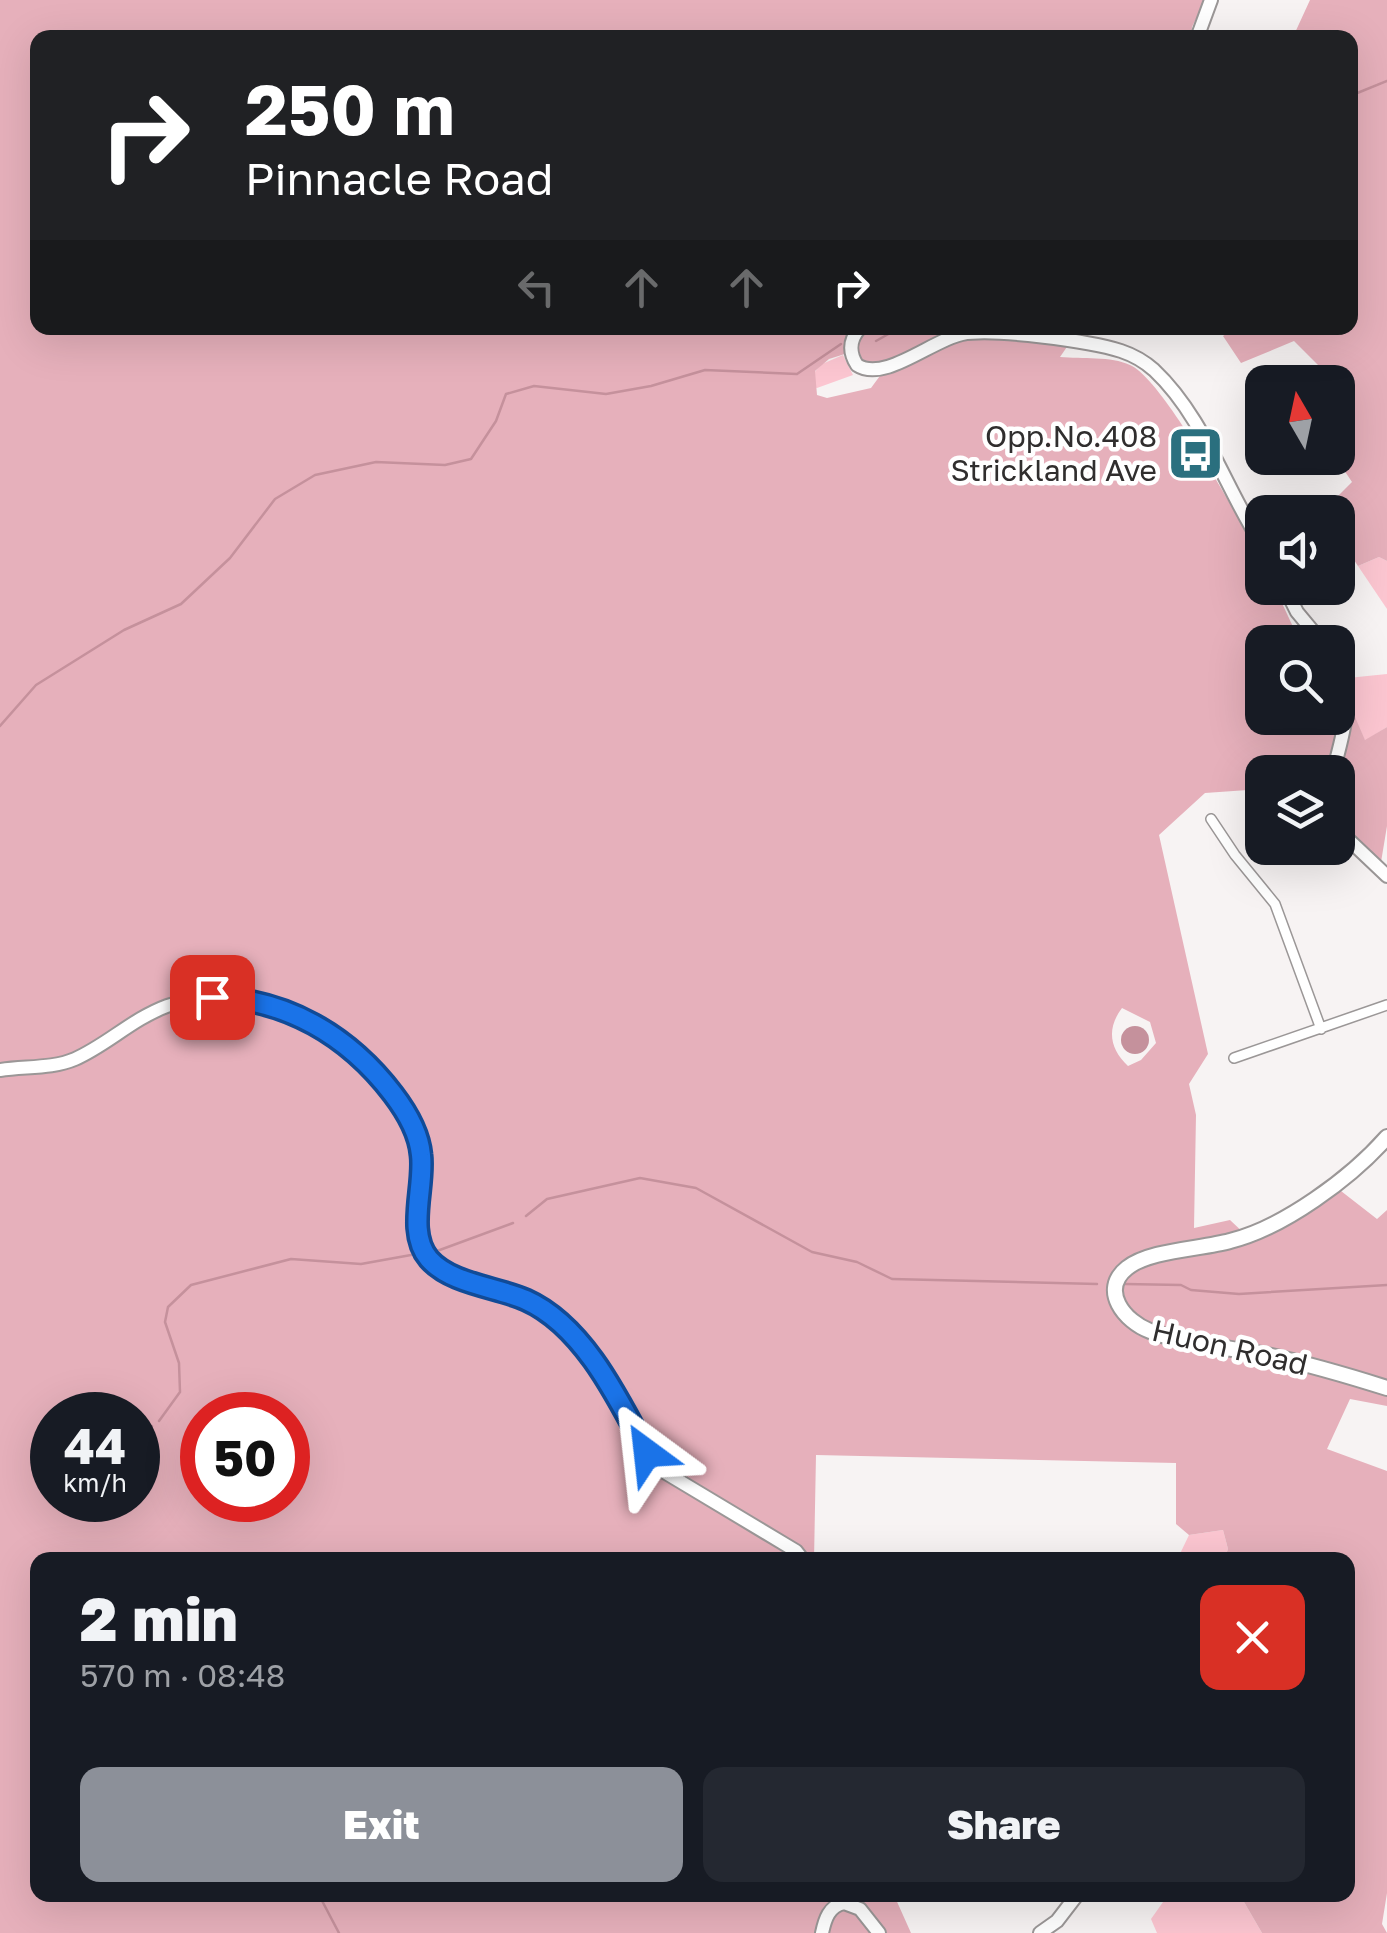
<!DOCTYPE html>
<meta charset="utf-8">
<style>
:root{--surface:#171b24;--page:#242831;--text:#f1f3f6;--muted:#9ea1a6;--accent:#8c9099}
body{margin:0;font-family:"Golos Text",sans-serif;background:var(--page);color:var(--text);height:100vh;display:flex;flex-direction:column;font-size:38px;white-space:nowrap}
*{box-sizing:border-box;margin:0}
p{font-size:32px;color:var(--muted)}
.icon{flex:none;width:55px;height:55px;fill:none;stroke:currentColor;stroke-width:2;stroke-linecap:round;stroke-linejoin:round}
.map{position:relative;flex:1;overflow:hidden}
.side{position:absolute;left:30px;top:1552px;width:1325px;height:350px;display:flex;flex-direction:column;background:var(--surface);border-radius:20px;box-shadow:0 10px 40px #0002}
.side>*{flex:none}
.top-card{position:absolute;left:30px;top:30px;width:1328px;height:305px;border-radius:20px;box-shadow:0 10px 40px #0002;background:#202124;color:#fff;overflow:hidden}
.needle{width:65px;rotate:351deg}
.fabs{position:absolute;left:1245px;top:365px;display:grid;gap:20px}
.fabs a{display:grid;place-items:center;width:110px;height:110px;border-radius:20px;background:var(--surface);box-shadow:0 10px 40px #0002;font-size:50px}
.speed{position:absolute;left:30px;top:1392px;display:flex;gap:20px;font-size:50px;font-weight:700;text-align:center}
.speed>*{display:grid;place-content:center;width:130px;height:130px;border-radius:50%;background:var(--surface);box-shadow:0 10px 40px #0002;line-height:1}
.speed small{font-size:25px;font-weight:400}
.speed .limit{border:15px solid #d22;background:#fff;color:#111}
.pin{position:absolute;display:grid;place-items:center;width:85px;height:85px;color:#fff;margin:-42px;border-radius:20px;box-shadow:0 5px 15px #0006}
.me{position:absolute;width:110px;margin:-55px;rotate:330deg;stroke-linejoin:round;filter:drop-shadow(0 0 8px #0008)}
.turn{display:flex;align-items:center;gap:35px;height:210px;padding:0 50px;font-size:45px}
.turn .icon{width:130px;height:130px;stroke-width:2.5}
.turn b{display:block;font-size:70px;line-height:85px}
.lanes{display:flex;align-items:center;height:95px;padding:0 50px;background:#0003;justify-content:center;gap:50px;direction:ltr}
.lanes .off{opacity:.35}
.round{display:grid;place-items:center;flex:none;width:105px;height:105px;border-radius:20px;background:var(--page)}
.summary{display:flex;align-items:center;justify-content:space-between;height:170px;padding:0 50px}
h1{font-size:60px;font-weight:800;line-height:75px}
.action{display:flex;gap:20px;margin-top:auto;padding:20px 50px}
.action a{flex:1;height:115px;border-radius:20px;background:var(--accent);color:#fff;font-size:40px;font-weight:800;line-height:115px;text-align:center}
.action a+a{background:var(--page);color:var(--text)}
.map>svg:first-child{display:block}
.green{fill:#fcc6d1}
.forest{fill:#e6b0bb;fill-rule:evenodd}
.water{fill:#c5919c}
.lines{fill:none;stroke-linecap:round;stroke-linejoin:round}
.stream{stroke:#c5919c;stroke-width:2.5}
.street-casing{stroke:#9b9797;stroke-width:12}
.secondary-casing{stroke:#9b9797;stroke-width:16}
.primary-casing{stroke:#9b9797;stroke-width:18}
.street{stroke:#fff;stroke-width:9}
.secondary{stroke:#fff;stroke-width:12}
.primary{stroke:#fff;stroke-width:14}
.route-casing{stroke:#114b97;stroke-width:25}
.route{stroke:#1a73e8;stroke-width:18}
.labels{text-anchor:middle;dominant-baseline:central;stroke-width:9;stroke-linejoin:round;paint-order:stroke}
.poi-label{font-size:30px;fill:#302e2e;stroke:#fff;text-anchor:end}
.street-label{font-size:30px;fill:#302e2e;stroke:#fff}
</style>
<div class="map">
<svg width="1387" height="1933" viewBox="0 0 1387 1933">
<rect width="100%" height="100%" fill="#f7f3f3"/>
<path class="green" d="M843 355 853 375 817 388 810 386 809 378 822 364Z
M1379 557 1387 561V609L1358 566Z
M1387 674V727L1365 741 1338 679Z
M1223 1530 1228 1549 1224 1560H1177L1189 1535Z
M1168 1895H1240L1262 1933H1157L1151 1919Z"/>
<path class="forest" d="M0 0H1205L1192 27 1191 38H38V328H1075L1066 331 1057 339 1071 341 1060 357C1082 359 1111 356 1130 365 1163 379 1235 514 1258 551L1262 561V588H1275L1300 642H1262V718H1338V685L1346 696 1365 740 1387 727V826L1381 862 1338 821V772H1262V789L1205 793 1159 835 1208 1054 1189 1084 1196 1115 1194 1228 1230 1220 1247 1236 1313 1199 1341 1191 1377 1219 1387 1210V1406L1350 1399 1327 1449 1387 1471V1893L1382 1924 1387 1933H1262L1240 1895H1348V1560H1224L1228 1549 1223 1530 1189 1535 1176 1524V1463L816 1455 814 1560H38V1895H894L911 1933H0ZM851 352 875 370 885 369 871 388 827 398 817 395 815 371 829 359ZM1122 1008 1150 1022 1156 1043 1141 1060 1128 1066C1110 1049 1106 1029 1122 1008ZM52 1415H138V1500H52ZM202 1415H288V1500H202Z
M1310 0H1387V561L1379 557 1358 566 1338 536V512H1322L1352 482 1336 458 1338 382H1323L1329 376 1294 341 1241 363 1223 336 1235 328H1350V38L1293 37Z"/>
<path class="water" d="M1121 1040a14 14 0 1 1 28 0a14 14 0 1 1-28 0Z"/>
<g class="lines">
<path class="stream" d="M1350 96 1387 81
M876 341 899 328
M0 726 36 685 124 630 181 604 230 558 275 499 315 475 376 462 445 465 471 459 496 421 506 394 534 386 606 394 651 386 705 370 797 374 841 344
M526 1216 547 1199 640 1178 696 1188 812 1252 857 1262 892 1279 1097 1284
M437 1251 513 1223
M1125 1284 1181 1285 1191 1290 1239 1294 1387 1285
M159 1421 180 1392 179 1363 165 1322 168 1307 191 1285 291 1259 361 1264 411 1255
M141 1436 152 1426
M319 1895 339 1933"/>
<defs>
<path id="street" d="M1211 819 1235 855 1275 904 1321 1029
M1234 1058 1387 1005"/>
<path id="secondary" d="M1197 38 1211 0
M860 328C850 339 848 351 857 365 884 383 932 340 962 334 993 328 1090 341 1121 351 1133 355 1145 362 1154 370 1204 417 1225 488 1262 545
M1285 588 1297 612 1322 642
M1333 772C1342 737 1356 698 1338 663
M1338 824 1349 840 1387 876
M0 1070C24 1066 52 1069 75 1059 107 1045 132 1019 167 1006 258 974 366 1035 408 1118 414 1129 419 1141 421 1154 426 1186 406 1229 428 1258 452 1289 518 1288 551 1314 599 1353 620 1414 654 1463L666 1473 796 1551 803 1560
M822 1933C825 1919 829 1906 844 1903L860 1909 879 1933
M1040 1933 1057 1921 1077 1895"/>
<path id="primary" d="M1387 1137C1351 1178 1283 1228 1230 1241 1202 1249 1149 1250 1127 1268 1099 1290 1125 1322 1150 1331 1185 1344 1225 1347 1262 1354 1305 1363 1346 1375 1387 1388"/>
</defs>
<use href="#street" class="street-casing"/>
<use href="#secondary" class="secondary-casing"/>
<use href="#primary" class="primary-casing"/>
<use href="#street" class="street"/>
<use href="#secondary" class="secondary"/>
<use href="#primary" class="primary"/>
</g>
<g class="lines">
<defs>
<path id="route" d="M212 997C286 999 348 1035 393 1094 406 1111 419 1133 421 1155 425 1187 406 1232 429 1259 451 1284 497 1287 526 1300 584 1326 619 1400 647 1453"/>
</defs>
<use href="#route" class="route-casing"/>
<use href="#route" class="route"/>
</g>
<defs>
<symbol id="bus-square" viewBox="-11 -11 22 22"><rect x="-9" y="-9" width="18" height="18" rx="4" fill="#2b707f" stroke="#fff"/><path d="M-5-6H5V4H4V6H2V4H-2V6H-4V4H-5ZM-3.5-4V0h7V-4ZM-3.5 1.2v1.5H-2V1.2ZM2 1.2v1.5H3.5V1.2Z" fill="#fff"/></symbol>
</defs>
<g fill-rule="evenodd">
<use href="#bus-square" x="1164" y="422" width="63" height="63"/>
</g>
<g class="labels">
<g class="poi-label">
<text x="1157" y="436">Opp.No.408<tspan x="1157" dy="34">Strickland Ave</tspan></text>
</g>
<g class="street-label">
<text transform="translate(1230 1347) rotate(13)">Huon Road</text>
</g>
</g>
</svg>
<div class="fabs">
<a><svg class="needle" viewBox="-14 -14 28 28"><path d="M0-13l5 13h-10z" fill="#e53935"/><path d="M0 13l5-13h-10z" fill="#9ea1a6"/></svg></a>
<a><svg class="icon" aria-label="sound" viewBox="0 0 24 24"><path d="M4 9h4l5-4v14l-5-4H4zM17 9q2 3 0 6"/></svg></a>
<a><svg class="icon" aria-label="search" viewBox="0 0 24 24"><circle cx="10" cy="10" r="6"/><path d="M15 15l6 6"/></svg></a>
<a><svg class="icon" aria-label="layers" viewBox="0 0 24 24"><path d="M12 4l9 5-9 5-9-5zM3 14l9 5 9-5"/></svg></a>
</div>
<div class="speed"><div>44<small>km/h</small></div><div class="limit">50</div></div>
<div class="pin" style="left:212px;top:997px;background:#d93025"><svg class="icon" aria-label="arrive" viewBox="0 0 24 24"><path d="M6 21V4h12l-3 4 3 4H6"/></svg></div>
<svg class="me" style="left:647px;top:1453px" viewBox="-20 -20 40 40"><path d="M0-17L14 15 0 8-14 15z" fill="#1a73e8" stroke="#fff" stroke-width="4"/></svg>
<div class="top-card">
<div class="turn"><svg class="icon" aria-label="right" viewBox="0 0 24 24"><path d="M7 20v-9h11M14 6l5 5-5 5"/></svg><div><b>250 m</b>Pinnacle Road</div></div>
<div class="lanes"><svg class="icon off" aria-label="left" viewBox="0 0 24 24"><path d="M17 20v-9H6M10 6l-5 5 5 5"/></svg><svg class="icon off" aria-label="ahead" viewBox="0 0 24 24"><path d="M12 20V5M6 11l6-6 6 6"/></svg><svg class="icon off" aria-label="ahead" viewBox="0 0 24 24"><path d="M12 20V5M6 11l6-6 6 6"/></svg><svg class="icon" aria-label="right" viewBox="0 0 24 24"><path d="M7 20v-9h11M14 6l5 5-5 5"/></svg></div>
</div>
<section class="side">
<div class="summary"><div><h1>2 min</h1><p>570 m · 08:48</p></div><a class="round" style="background:#d93025;color:#fff"><svg class="icon" aria-label="close" viewBox="0 0 24 24"><path d="M6 6l12 12M18 6L6 18"/></svg></a></div>
<div class="action"><a>Exit</a><a>Share</a></div>
</section>
</div>
